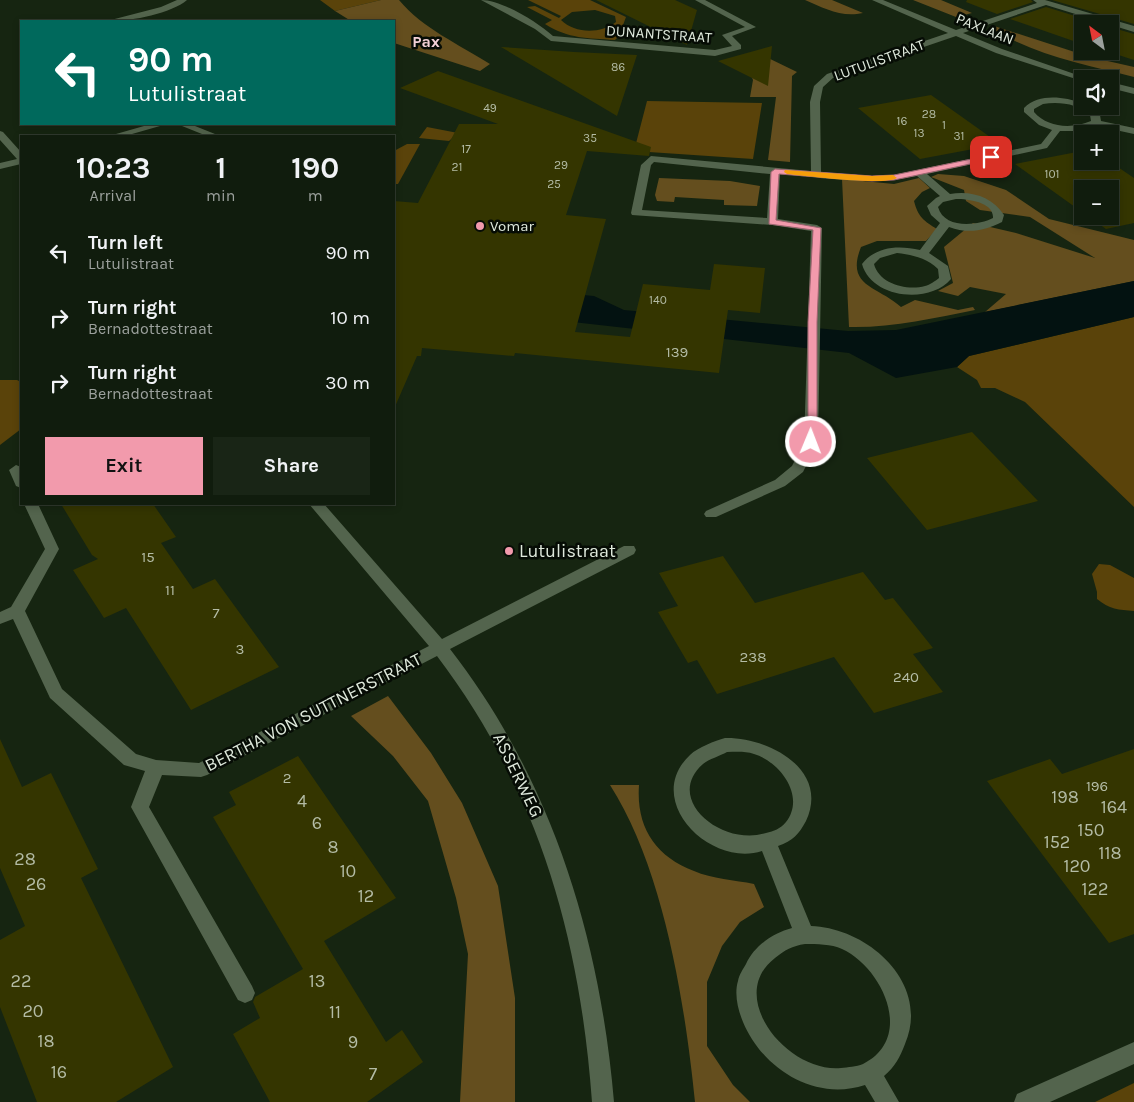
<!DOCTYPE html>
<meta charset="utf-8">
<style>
:root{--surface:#101c0d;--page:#192516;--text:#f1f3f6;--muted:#9ca19d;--line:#303a2e;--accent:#f29aac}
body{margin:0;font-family:Karla,sans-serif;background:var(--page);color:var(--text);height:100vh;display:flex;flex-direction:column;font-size:19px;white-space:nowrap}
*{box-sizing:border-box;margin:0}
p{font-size:16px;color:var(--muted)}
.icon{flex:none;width:28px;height:28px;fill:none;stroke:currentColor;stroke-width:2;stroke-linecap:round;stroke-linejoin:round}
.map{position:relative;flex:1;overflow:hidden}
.sheet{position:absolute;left:20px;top:135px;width:375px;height:370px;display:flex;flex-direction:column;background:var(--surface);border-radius:0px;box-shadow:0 2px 8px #0003,0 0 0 1px var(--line)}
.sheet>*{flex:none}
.hud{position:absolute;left:20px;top:20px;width:375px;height:105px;border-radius:0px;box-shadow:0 2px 8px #0003,0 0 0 1px var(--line);background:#00695c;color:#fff;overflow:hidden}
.needle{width:32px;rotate:328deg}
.controls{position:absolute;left:1074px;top:15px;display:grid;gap:10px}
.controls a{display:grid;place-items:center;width:45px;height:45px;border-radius:0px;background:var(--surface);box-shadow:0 2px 8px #0003,0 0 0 1px var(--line);font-size:25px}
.pin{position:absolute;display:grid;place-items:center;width:42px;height:42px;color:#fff;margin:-21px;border-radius:10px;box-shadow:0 2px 8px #0006}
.me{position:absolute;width:55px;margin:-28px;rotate:1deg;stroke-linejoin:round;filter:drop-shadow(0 0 4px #0008)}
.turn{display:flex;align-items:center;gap:18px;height:105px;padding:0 25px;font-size:22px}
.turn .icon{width:65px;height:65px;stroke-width:2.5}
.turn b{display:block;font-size:35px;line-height:42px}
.eta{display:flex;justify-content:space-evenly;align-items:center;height:85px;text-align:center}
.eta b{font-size:30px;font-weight:700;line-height:35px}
.primary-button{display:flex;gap:10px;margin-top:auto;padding:10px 25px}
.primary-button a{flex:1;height:58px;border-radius:0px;background:var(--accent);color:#111;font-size:20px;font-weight:700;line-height:58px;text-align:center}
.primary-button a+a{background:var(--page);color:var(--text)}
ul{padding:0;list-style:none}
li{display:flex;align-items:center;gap:15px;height:65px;padding:0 25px}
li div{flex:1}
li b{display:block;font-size:19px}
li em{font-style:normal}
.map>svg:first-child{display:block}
.green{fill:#5a430a;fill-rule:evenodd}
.forest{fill:#644e1e}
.water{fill:#031211}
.building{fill:#343500}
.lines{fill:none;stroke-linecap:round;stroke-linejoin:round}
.minor{fill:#53644d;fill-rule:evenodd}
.route{fill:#f29aac;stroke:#9d6470}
.slow{fill:#f59e0b}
.poi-dot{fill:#f29aac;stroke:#060c05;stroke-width:2}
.labels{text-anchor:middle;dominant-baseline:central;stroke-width:5;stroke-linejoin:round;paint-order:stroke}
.far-number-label{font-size:12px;fill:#b4bca5}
.far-street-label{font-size:15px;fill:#dfe9dc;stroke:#060c05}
.far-poi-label{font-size:15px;fill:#dfe9dc;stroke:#060c05;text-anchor:start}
.number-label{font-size:15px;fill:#b4bca5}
.far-quarter-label{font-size:16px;font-weight:bold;fill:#f4d1d7;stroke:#060c05}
.poi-label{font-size:18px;fill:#dfe9dc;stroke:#060c05;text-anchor:start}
.street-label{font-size:18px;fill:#dfe9dc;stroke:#060c05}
.near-number-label{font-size:18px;fill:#b4bca5}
</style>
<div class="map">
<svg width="1134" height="1102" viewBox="0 0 1134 1102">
<rect width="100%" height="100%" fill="#162511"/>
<path class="green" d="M320 0H381L335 11Z
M528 0H590L626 17 619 36 615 40C587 38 569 39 545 24L552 20 527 7 535 6 559 18 561 16ZM595 10 615 16 616 22C601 34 575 34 561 20L572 12Z
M647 101 762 103 753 159 634 151Z
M427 127 458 133 449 141 419 138Z
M407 144H420L398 184H394V151Z
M1134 317V507L1025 402 995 388H981L977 380 957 367 969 356Z
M0 380H17L21 382V429L0 445Z
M1099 564 1110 565 1134 578V611C1119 610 1109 609 1097 599V592L1092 574Z
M1134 1083V1102H1095Z"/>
<path class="forest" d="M381 0H399C422 28 460 45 490 64L480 71 394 43V21H351L335 11Z
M805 0H832L863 13C841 18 824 8 805 0Z
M913 0H941L972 13 956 17Z
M994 26 1090 57 1134 67V77C1087 65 1034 55 993 29Z
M756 52 797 72 792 76 790 162 768 160 776 97H750L753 80 750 73Z
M938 174 964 176 1006 190 1049 219 1134 240V281L985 312 1006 294 970 287 958 296 938 291 953 283 944 247 973 223 1016 233 1095 258 1030 217 980 210 966 201 964 190 931 177Z
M659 178 730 181 760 186 757 206 724 205V200L675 197 674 202 657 201 655 195Z
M919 178 930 188 922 192 914 201C918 217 924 221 937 229L926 241H877L861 247C845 287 878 286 901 307L915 300 958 310 973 307 975 310C934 318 891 328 849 327L842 179 894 184Z
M388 696 431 753 462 803 498 886 515 998V1102H460L468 954 456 898 428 801 393 756 351 716Z
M610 785H639C636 827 655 856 694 871 712 879 735 880 754 884L764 907 740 922 722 946 707 982V1046L733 1085 750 1102H695C685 1004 664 869 610 785Z"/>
<path class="water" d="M394 278 594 296 624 310 848 331 896 330 1134 281V317L969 356 957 367 896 378 849 353 394 302Z"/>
<path class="building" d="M596 0H675L697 10 687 45Z
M967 0H1031L1033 2 997 14 966 2Z
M1052 0H1134V24Z
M1046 7 1101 24H1082V44L1010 19Z
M1110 27 1134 34V60L1106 51H1110Z
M772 46 768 86 718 61Z
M501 47 574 52 637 55 617 116Z
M438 71 651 147 649 156 587 151 566 215 606 219 575 332 630 337 643 284 710 290 714 264 765 268 760 313 728 310 719 373 515 353 514 356 422 348 421 356H417L394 409V201L418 203 459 124H498L400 88Z
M931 95 955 112 1000 144 920 159 858 108Z
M1082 151V161H1109L1134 178V223L1106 229 1088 216H1110V189H1082V212L1015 164Z
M972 432 1038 501 927 530 867 458Z
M61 504H153L176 537 161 543 193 589 215 579 279 667 191 710 126 608 104 618 73 570 98 559 92 555Z
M723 556 755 603 863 572 885 600 893 598 933 648 913 654 943 692 874 713 834 657 717 694 697 660 688 663 658 612 678 606 659 573Z
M0 739 22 787 51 773 98 869 81 878 173 1067 116 1102H37L0 1007V940L25 926 0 868Z
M1134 749V934L1109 943 987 781 1050 759 1062 774Z
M298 756 396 898 324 941 386 1042 402 1030 423 1062 367 1102H270L233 1034 260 1018 253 1002 255 997 303 969 213 817 236 805 229 792Z"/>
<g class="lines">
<path class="minor" d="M177 0H187C171 14 127 22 107 21L161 7Z
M481 0C502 0 537 22 553 36L715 50 732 46 722 35 745 27 695 0H705L756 27 732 36 741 45V49L715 56 551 41 535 29Z
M872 0H883L956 30 1037 3 1033 0H1045L1134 26V32L1046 5 963 33 1002 49 1089 79H1082V81L996 53 956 36 833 78 823 87 820 102 821 172 872 176 893 175 1041 144 1052 130 1039 125 1024 112V108C1039 93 1064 97 1082 103V106H1091L1100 115 1101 121 1134 128V134L1097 126 1080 131H1060L1047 148 927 174 950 194C971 190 993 197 1004 215L1002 222C984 231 968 234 949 227L929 253 948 266 951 279C929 305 871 298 862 264 876 246 899 245 920 250L940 223 931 215 927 206 936 198 940 196 917 176C872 186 826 178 780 174L778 219 817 225 822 228 818 442 803 472 785 486 716 517H706L704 514 706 511 775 480 792 466 804 442 811 231 772 225 632 215 631 213 641 165 651 156 811 171 810 102 814 86 827 74 948 33ZM1043 104C1059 101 1079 104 1090 115L1091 121C1072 129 1048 128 1034 112V109ZM654 162 770 174 767 218 642 210 651 165ZM956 199C968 199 994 202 993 218 977 226 944 229 938 207L943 202ZM897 253C913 255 927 258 938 269L939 278C935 281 930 285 925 286 907 291 879 284 874 264L880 258Z
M1110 82 1134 88V94L1110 88Z
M151 124H167L125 136H109Z
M177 124H190L220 136H207Z
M0 131 3 132 21 152V164L0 169V163L17 159 0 140Z
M16 465 21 467V488L16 486 9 470Z
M24 504H38L59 549 25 611 62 689 136 754 156 760 199 763 429 646 309 504H324L442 639 624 546H634L636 550 634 554 450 649C552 780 600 938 614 1102H592C580 937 538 789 437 656L207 775 201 777 162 775 149 807 252 986 255 993 252 1000 245 1003 238 1000 131 807 145 771 124 765 50 698 13 619 0 624V612L11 607 45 549Z
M725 738C768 737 830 769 806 821 799 834 793 841 778 846L811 926C868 928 931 983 905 1044 900 1057 895 1067 884 1076L899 1102H875L865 1085C814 1102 762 1068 743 1022 738 1010 734 994 738 981 739 975 743 969 746 964 754 946 773 933 792 928L762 851C710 868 642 800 690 755 698 747 715 741 725 738ZM727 752C736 752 745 751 754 754 780 762 806 796 786 822 780 829 774 831 766 833 722 847 663 799 703 764 709 759 720 756 727 752ZM805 944C817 944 831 944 842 949 883 968 915 1038 863 1064 856 1067 848 1067 841 1068 787 1073 725 996 775 958 785 950 792 946 805 944Z
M1134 1042V1064L1050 1102H1014L1017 1094Z"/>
</g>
<path class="route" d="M991 155 994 156V159L894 180 872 181 779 174 776 220 821 228 817 322V442L811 445 808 444V322L813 230 769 224 771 172 775 169 872 176 894 175Z"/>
<path class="slow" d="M785 170 872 176 893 175 897 178C884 186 807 176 787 174L784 172Z"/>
<g class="poi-dot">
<circle cx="480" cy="226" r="5"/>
<circle cx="509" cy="551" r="5"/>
</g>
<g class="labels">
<g class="far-number-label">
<text x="618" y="67">86</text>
<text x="490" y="108">49</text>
<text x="929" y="114">28</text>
<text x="902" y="121">16</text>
<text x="944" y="125">1</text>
<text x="919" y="133">13</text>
<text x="959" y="136">31</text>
<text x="590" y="138">35</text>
<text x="466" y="149">17</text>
<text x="561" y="165">29</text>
<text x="457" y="167">21</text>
<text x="1052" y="174">101</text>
<text x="554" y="184">25</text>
<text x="658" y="300">140</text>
</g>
<g class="far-street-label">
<text transform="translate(985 29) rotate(22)">PAXLAAN</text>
<text transform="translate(659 34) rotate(4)">DUNANTSTRAAT</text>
<text transform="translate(879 60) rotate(-20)">LUTULISTRAAT</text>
</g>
<g class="far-poi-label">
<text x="490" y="226">Vomar</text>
</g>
<g class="number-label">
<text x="677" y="352">139</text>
<text x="148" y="557">15</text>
<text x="170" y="590">11</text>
<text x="216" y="613">7</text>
<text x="240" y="649">3</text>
<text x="753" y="657">238</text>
<text x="906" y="677">240</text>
<text x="287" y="778">2</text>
<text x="1097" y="786">196</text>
</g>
<g class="far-quarter-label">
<text x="426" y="41">Pax</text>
</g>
<g class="poi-label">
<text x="519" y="551">Lutulistraat</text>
</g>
<g class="street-label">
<text transform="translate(313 712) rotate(-27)">BERTHA VON SUTTNERSTRAAT</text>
<text transform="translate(518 775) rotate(64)">ASSERWEG</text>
</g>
<g class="near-number-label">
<text x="1065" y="797">198</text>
<text x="302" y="801">4</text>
<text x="1114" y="807">164</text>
<text x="317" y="823">6</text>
<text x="1091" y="830">150</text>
<text x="1057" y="842">152</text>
<text x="333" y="847">8</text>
<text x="1110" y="853">118</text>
<text x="25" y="859">28</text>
<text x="1077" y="866">120</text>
<text x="348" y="871">10</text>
<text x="36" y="884">26</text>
<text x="1095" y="889">122</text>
<text x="366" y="896">12</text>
<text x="21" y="981">22</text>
<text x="317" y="981">13</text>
<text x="33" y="1011">20</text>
<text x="335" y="1012">11</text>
<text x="46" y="1041">18</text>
<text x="353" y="1042">9</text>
<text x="59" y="1072">16</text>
<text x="373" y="1074">7</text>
</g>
</g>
</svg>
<div class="controls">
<a><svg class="needle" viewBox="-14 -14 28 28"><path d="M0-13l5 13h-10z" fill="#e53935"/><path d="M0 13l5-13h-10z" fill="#9ca19d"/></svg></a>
<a><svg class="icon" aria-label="sound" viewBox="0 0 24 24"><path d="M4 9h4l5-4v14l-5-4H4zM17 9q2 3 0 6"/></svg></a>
<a>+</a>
<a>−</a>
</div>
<div class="pin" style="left:991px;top:157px;background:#d93025"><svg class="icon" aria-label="arrive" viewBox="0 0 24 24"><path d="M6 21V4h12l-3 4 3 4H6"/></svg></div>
<svg class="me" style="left:811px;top:442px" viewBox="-20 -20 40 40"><circle r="17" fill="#f29aac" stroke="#fff" stroke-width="3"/><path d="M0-11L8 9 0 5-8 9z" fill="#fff"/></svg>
<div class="hud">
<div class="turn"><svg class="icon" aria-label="left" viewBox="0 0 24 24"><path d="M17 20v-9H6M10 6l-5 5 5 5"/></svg><div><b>90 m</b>Lutulistraat</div></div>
</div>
<section class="sheet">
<div class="eta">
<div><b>10:23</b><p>Arrival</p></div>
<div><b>1</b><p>min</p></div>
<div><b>190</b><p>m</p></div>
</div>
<ul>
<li><svg class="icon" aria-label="left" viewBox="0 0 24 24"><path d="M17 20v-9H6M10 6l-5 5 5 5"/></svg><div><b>Turn left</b><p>Lutulistraat</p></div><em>90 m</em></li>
<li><svg class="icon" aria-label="right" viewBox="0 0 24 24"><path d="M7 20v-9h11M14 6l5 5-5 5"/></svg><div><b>Turn right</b><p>Bernadottestraat</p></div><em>10 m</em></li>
<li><svg class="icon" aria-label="right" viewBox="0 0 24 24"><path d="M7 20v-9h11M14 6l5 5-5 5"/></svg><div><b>Turn right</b><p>Bernadottestraat</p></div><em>30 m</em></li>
</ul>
<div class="primary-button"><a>Exit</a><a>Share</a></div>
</section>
</div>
